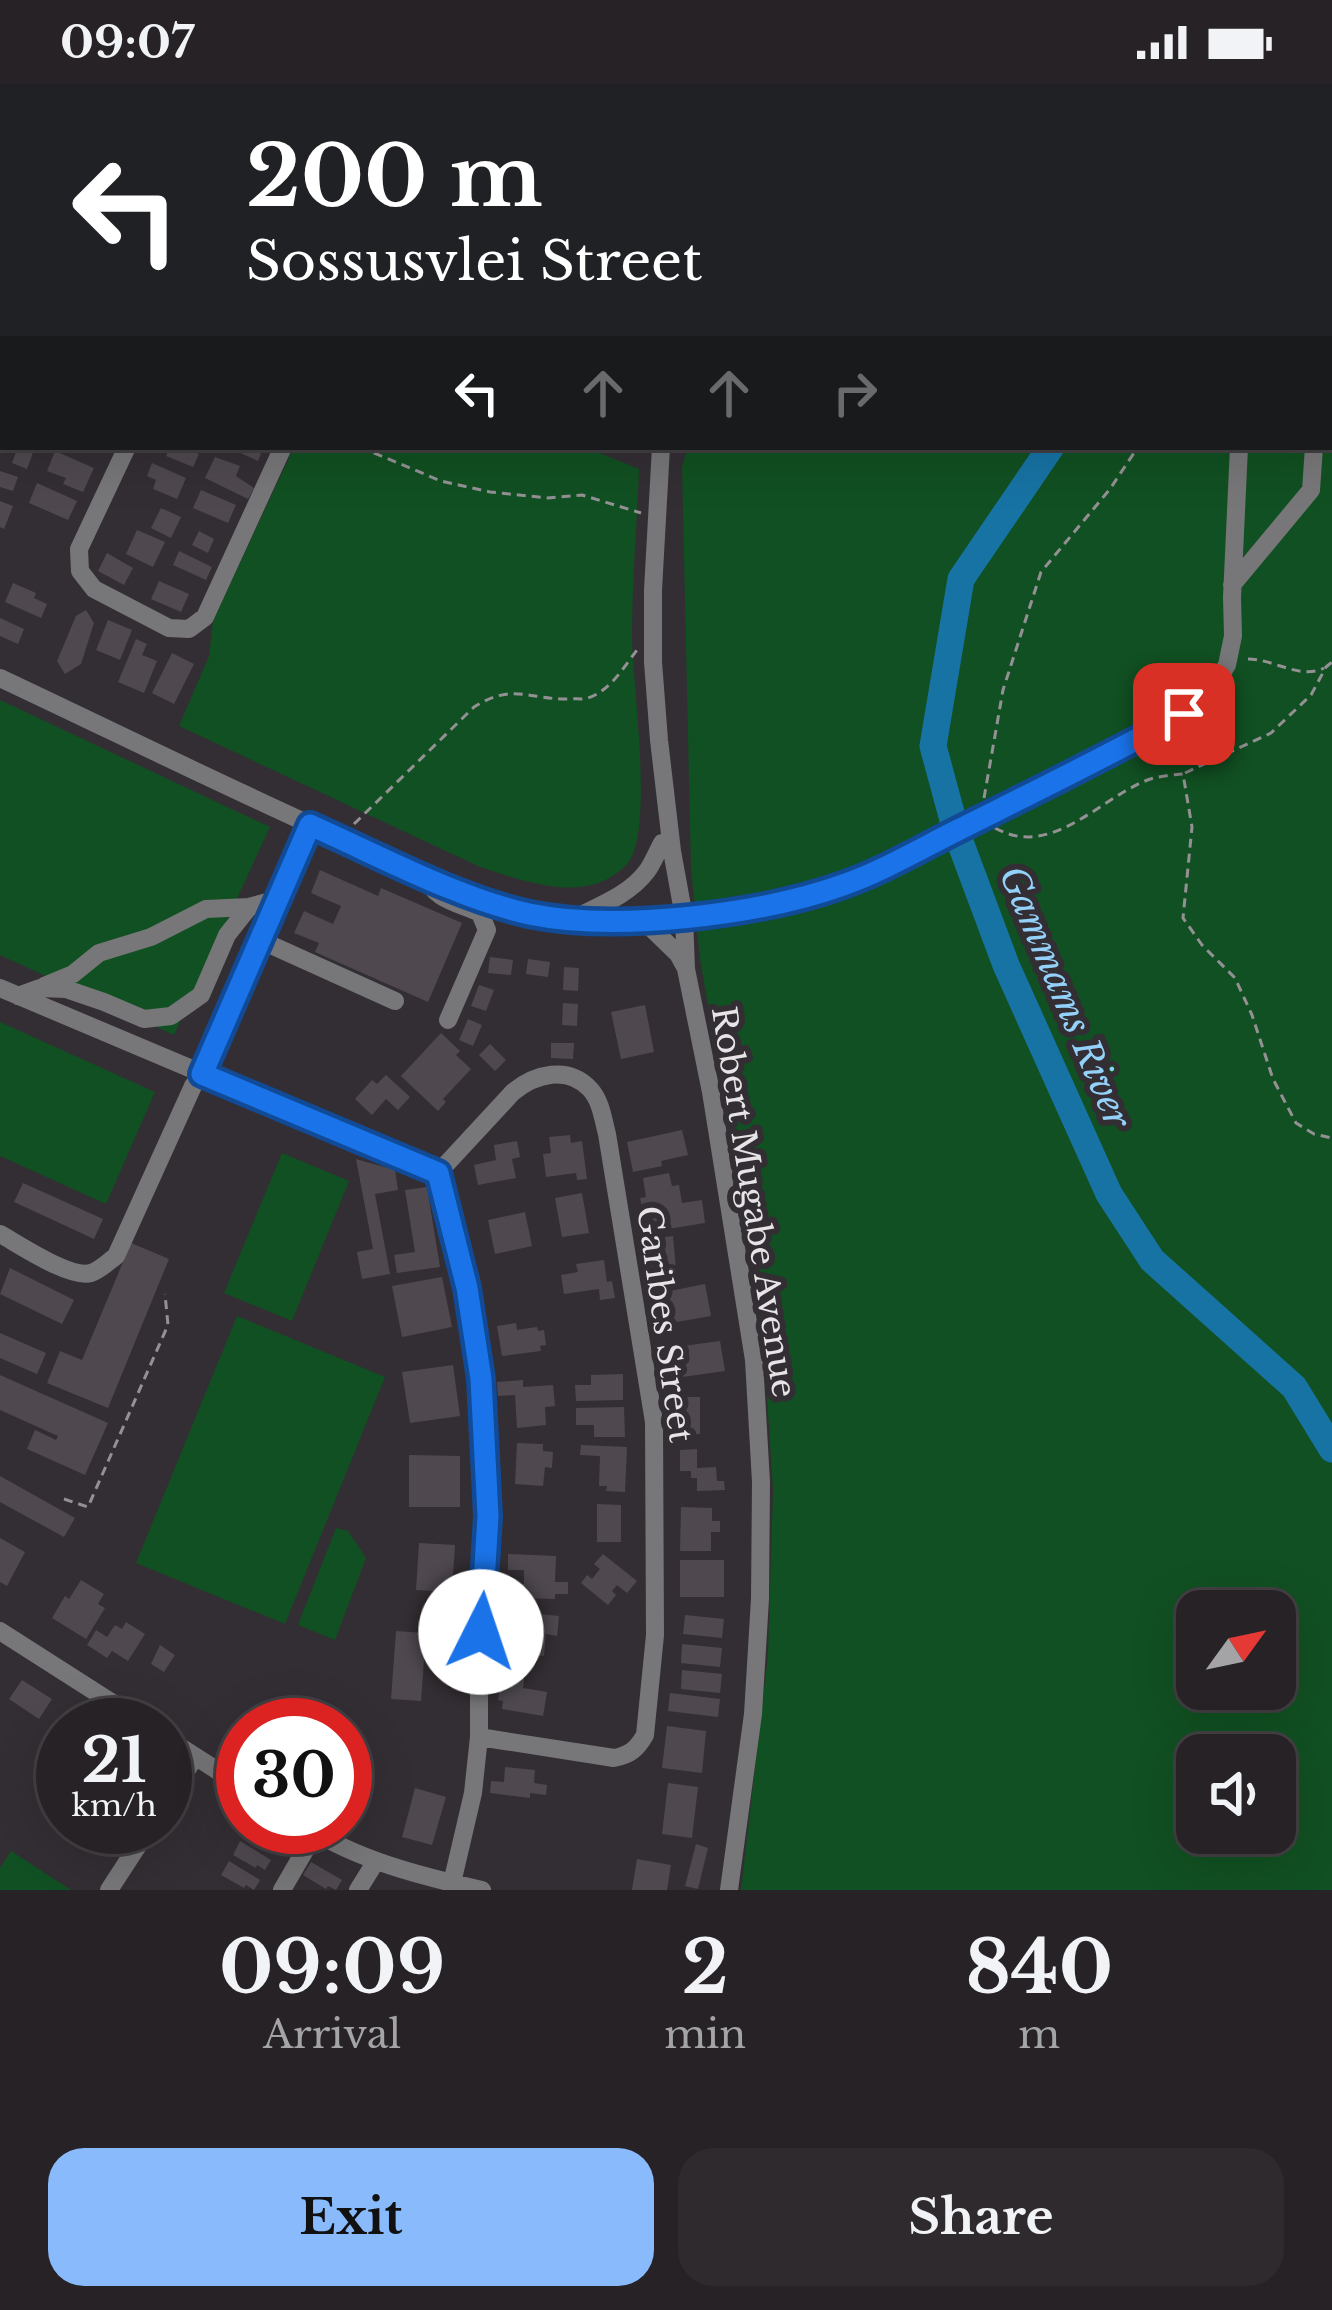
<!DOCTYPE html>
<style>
:root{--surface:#262226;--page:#2e2a2e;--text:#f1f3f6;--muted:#a4a4a7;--line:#423f43;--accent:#88bafc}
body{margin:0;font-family:"Libre Baskerville",serif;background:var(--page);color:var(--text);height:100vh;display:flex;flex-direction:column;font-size:45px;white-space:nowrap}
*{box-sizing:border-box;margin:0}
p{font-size:39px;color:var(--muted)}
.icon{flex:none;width:66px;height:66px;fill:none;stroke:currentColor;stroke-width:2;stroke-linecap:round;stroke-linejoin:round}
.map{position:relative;height:1806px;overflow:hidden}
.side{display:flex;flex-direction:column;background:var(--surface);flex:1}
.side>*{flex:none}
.banner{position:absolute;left:0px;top:0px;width:1332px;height:366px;box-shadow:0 12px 48px #0002,0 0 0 3px var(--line);background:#202124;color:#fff;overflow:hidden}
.needle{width:78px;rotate:57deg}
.tools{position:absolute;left:1176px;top:1506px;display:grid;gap:24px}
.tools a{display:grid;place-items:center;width:120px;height:120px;border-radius:24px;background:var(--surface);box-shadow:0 12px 48px #0002,0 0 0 3px var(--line);font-size:60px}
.speed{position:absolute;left:36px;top:1614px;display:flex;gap:24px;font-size:60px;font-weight:700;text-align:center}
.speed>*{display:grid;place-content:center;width:156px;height:156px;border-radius:50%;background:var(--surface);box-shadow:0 12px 48px #0002,0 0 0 3px var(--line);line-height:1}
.speed small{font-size:30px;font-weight:400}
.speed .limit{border:18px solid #d22;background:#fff;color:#111}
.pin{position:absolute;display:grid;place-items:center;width:102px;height:102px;color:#fff;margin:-51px;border-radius:24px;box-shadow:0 6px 18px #0006}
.me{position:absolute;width:132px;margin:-66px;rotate:4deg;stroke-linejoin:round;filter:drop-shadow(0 0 9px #0008)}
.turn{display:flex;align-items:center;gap:42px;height:252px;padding:0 48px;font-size:54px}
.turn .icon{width:156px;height:156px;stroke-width:2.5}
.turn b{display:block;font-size:84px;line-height:102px}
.lanes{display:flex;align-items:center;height:114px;padding:0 48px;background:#0003;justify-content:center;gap:60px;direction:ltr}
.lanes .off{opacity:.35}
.eta{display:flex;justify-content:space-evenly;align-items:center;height:204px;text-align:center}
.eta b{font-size:72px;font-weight:800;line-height:84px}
.primary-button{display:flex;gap:24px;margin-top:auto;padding:24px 48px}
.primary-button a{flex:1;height:138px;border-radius:36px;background:var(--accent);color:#111;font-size:48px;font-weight:800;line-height:138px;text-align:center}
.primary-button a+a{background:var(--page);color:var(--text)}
.status{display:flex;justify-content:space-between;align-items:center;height:84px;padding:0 60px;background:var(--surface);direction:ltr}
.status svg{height:33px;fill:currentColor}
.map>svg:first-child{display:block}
.green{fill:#115022;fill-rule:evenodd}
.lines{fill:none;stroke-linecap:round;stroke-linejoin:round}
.river{stroke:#1773a4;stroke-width:27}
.building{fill:#4f494f}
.path{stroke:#949194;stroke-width:3;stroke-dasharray:9 6;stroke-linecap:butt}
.minor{stroke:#777678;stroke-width:18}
.route-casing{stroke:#114b97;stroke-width:30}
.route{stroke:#1a73e8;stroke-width:21}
.labels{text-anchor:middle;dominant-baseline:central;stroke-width:12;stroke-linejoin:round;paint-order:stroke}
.street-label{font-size:33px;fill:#e7e4e7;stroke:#332e33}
.water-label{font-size:36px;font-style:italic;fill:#94d1fa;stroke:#332e33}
</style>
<div class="status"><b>09:07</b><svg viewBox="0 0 49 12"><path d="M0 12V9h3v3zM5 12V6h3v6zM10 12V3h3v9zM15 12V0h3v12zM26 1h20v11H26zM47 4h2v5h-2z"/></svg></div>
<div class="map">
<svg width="1332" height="1806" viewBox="0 0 1332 1806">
<rect width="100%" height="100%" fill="#332e33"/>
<path class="green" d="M806 0H1332V1806H741L768 1572 773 1406 765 1280 747 1147 700 875 691 785 682 383 688 363H1329V3H805ZM1197 1527H1275V1605H1197ZM1197 1671H1275V1749H1197Z
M294 363H585L639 385C637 441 632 496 632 552 632 598 655 749 627 780 588 822 526 798 480 783L179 642 209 572 213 537Z
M0 616 270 743 174 951 0 871Z
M0 938 155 1008 106 1120 0 1072Z
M282 1069 349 1097 292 1237 224 1209Z
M237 1232 385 1293 285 1540 136 1479Z
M336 1444 348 1447 366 1474 335 1556 298 1541Z
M11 1767 71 1806H0V1784Z"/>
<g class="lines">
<path class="river" d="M1149 3 1150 0
M1051 363 961 495 933 662 956 747 1006 881 1109 1110 1152 1176 1294 1303 1332 1365"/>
</g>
<path class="building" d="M18 363H35L27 385 12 379Z
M170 363H184L199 370 193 383 166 372Z
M227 363H259L257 367 261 370 258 377Z
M55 367 94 384 83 408 63 400 66 394 47 387Z
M215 373 240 382 236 392 254 404 248 415 205 394Z
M152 379 186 394 177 415 153 405 156 396 147 392Z
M0 387 18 393 13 407 0 403Z
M37 399 77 417 68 436 29 419Z
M201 406 236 421 228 439 193 424Z
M0 417 13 422 4 445 0 443Z
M161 424 181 433 171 454 151 444Z
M137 446 165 458 153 483 126 470Z
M199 447 214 455 208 469 192 461Z
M179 467 212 483 206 496 173 481Z
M107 469 133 484 124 501 98 487Z
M159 497 189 510 181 528 151 515Z
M13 499 36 509 34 514 47 520 41 534 5 518Z
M86 526 94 539 81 580 65 590 57 577 76 532Z
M0 534 24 545 18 560 0 552Z
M108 536 132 546 120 576 96 566Z
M136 555 147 560 142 571 157 577 144 609 118 598Z
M172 569 194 580 174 620 152 609Z
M320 786 378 812 381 804 462 839 428 918 315 868 319 859 294 849 304 827 333 840 341 822 311 809Z
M490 873 513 876 511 891 488 889Z
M528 875 550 878 548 893 526 890Z
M564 883 579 884 578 907 563 906Z
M479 901 494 906 486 927 471 922Z
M563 919 578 920 577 942 562 941Z
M645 921 654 968 621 975 611 928Z
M468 935 482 941 473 962 459 956Z
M441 949 460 967 456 971 471 985 443 1015 446 1018 438 1027 401 992Z
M551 959H574L573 975 551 974Z
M490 960 506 976 495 987 479 971Z
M386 991 410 1013 398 1026 386 1015 372 1031 355 1015 372 996 377 1000Z
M682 1046 688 1071 661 1077 662 1082 633 1088 627 1058Z
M570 1051 571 1059 582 1057 587 1095 577 1096 576 1089 546 1093 543 1070 551 1069 549 1053Z
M517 1057 520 1073 512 1075 516 1094 478 1101 474 1081 496 1076 494 1061Z
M356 1075 395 1086 398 1106 375 1110 390 1190 362 1195 357 1168 373 1165Z
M669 1089 672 1102 679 1101 682 1119 702 1116 705 1139 655 1147 652 1130 644 1132 640 1114 646 1113 643 1094Z
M23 1099 103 1135 94 1155 14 1118Z
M427 1103 440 1183 397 1189 394 1171 415 1168 405 1106Z
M582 1109 589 1149 562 1153 555 1114Z
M525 1128 532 1162 495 1170 488 1136Z
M673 1152 677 1197 652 1200 648 1155Z
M131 1159 169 1175 108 1324 47 1299 60 1267 82 1276Z
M604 1176 607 1198 612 1197 615 1214 600 1216 599 1205 564 1210 561 1191 578 1188 576 1180Z
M10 1184 74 1216 62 1240 0 1210Z
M442 1193 452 1243 402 1253 392 1202Z
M705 1200 711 1232 671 1239 665 1208Z
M516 1239 517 1246 537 1243 538 1247 544 1246 546 1261 540 1262 541 1267 502 1272 497 1242Z
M0 1249 46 1269 37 1290 0 1274Z
M720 1257 725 1287 675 1294 673 1280H678L676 1263Z
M453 1281 460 1332 410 1339 402 1288Z
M623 1290V1316L576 1317 575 1301H591V1291Z
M0 1291 108 1339 85 1391 27 1365 35 1346 56 1356 58 1352 0 1326Z
M523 1296V1303L553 1301 555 1322 545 1323 546 1341 517 1344 515 1311 498 1312 497 1298Z
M681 1313H700V1350H681Z
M624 1323 625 1353H594V1341H576V1324Z
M517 1359 543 1360V1367L553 1368 552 1384 545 1383 543 1402 515 1400Z
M581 1361 627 1363 625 1408 606 1407 607 1402H599L600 1372 580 1371Z
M697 1365V1384L716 1383 717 1397H724L725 1406 697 1407V1394H691V1387H680V1366Z
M409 1371 460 1372V1423H409Z
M0 1392 75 1434 64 1453 0 1418Z
M597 1420 621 1421V1458H597Z
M681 1423 712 1424V1437H720V1448H711V1467H680Z
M0 1454 25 1468 7 1502 0 1498Z
M419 1459 455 1461 452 1508 416 1506Z
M508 1470 556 1472 555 1498H568V1510H555V1515L517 1514V1500H524V1486H508Z
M603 1470 637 1497 627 1509 617 1501 612 1507 616 1511 608 1521 581 1499 587 1491 592 1495 600 1485 594 1480Z
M680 1476H724V1513H680Z
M81 1496 104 1510 98 1520 105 1524 86 1555 52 1534 65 1512 69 1515Z
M522 1528 559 1532 557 1552 546 1550 544 1572 523 1570 525 1550 520 1549Z
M685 1531 724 1535 722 1554 683 1550Z
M126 1538 145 1550 128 1577 112 1567 107 1574 87 1561 96 1546 107 1553 115 1541 122 1545Z
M396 1547 440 1550 439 1569 425 1562 421 1617 391 1615Z
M682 1560 722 1564 720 1583 681 1579Z
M160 1561 175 1571 164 1588 151 1580Z
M508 1578 526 1580 523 1604 547 1608 543 1632 502 1625 503 1617 498 1616 501 1596 505 1597Z
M682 1586 722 1590 720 1609 681 1605Z
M22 1596 52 1615 39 1635 9 1615Z
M670 1609 720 1615 718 1633 668 1627Z
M667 1642 706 1647 702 1689 662 1684Z
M505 1683 535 1686 534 1699 547 1701 546 1711 530 1709V1714L490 1709 491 1697 504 1698Z
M668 1699 698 1703 692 1754 662 1750Z
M415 1704 446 1713 432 1761 402 1753Z
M249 1743H258L282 1757 276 1768 268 1763 266 1766 243 1753Z
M240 1757 271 1776 265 1786 257 1781 256 1784 233 1771Z
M696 1760 708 1764 698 1805 685 1802Z
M637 1775 671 1781 667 1806H632Z
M229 1777 260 1796 254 1806 246 1801 244 1804 221 1791Z
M311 1778 342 1796 336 1806 328 1802 326 1805 303 1791Z"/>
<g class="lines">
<path class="path" d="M1207 3 1209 0
M360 363 441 397 490 408 548 414 582 411 641 429
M1248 575C1274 575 1300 596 1324 584
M1185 689 1271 649 1311 611 1326 583 1332 578
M984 714 1003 606 1041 488 1110 405 1138 363
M354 740 474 623C514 598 528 616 569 615 575 614 582 616 588 614 610 607 624 583 637 566
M995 744C1050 775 1097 717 1145 697 1157 692 1171 691 1183 690L1192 743 1183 834 1202 861 1235 894 1252 931 1273 995 1296 1039 1314 1050 1332 1054
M64 1415 88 1423 168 1241 165 1210"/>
<path class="minor" d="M438 0 439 3
M762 3 763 0
M0 25 3 29
M0 299 3 293
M127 363 79 465 80 487 94 505 169 544 189 545 205 533 283 363
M661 363 653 506V578L659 656 672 767 684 833 686 885 711 1008 754 1276 761 1398 760 1515 753 1630 729 1806
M1232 501 1311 406 1314 363
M0 594C121 651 240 710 362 764 417 788 473 819 531 830 633 850 775 829 871 790L1147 650 1202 620 1227 581 1233 552 1232 513 1239 363
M426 792C433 816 459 819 480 829L487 846 448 936
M577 833C601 821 630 810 647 787 653 779 657 768 662 759
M644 837 678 870 684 881
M260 856 395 917
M44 902 73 890 99 869 151 853 206 825 249 823
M0 904 438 1089 467 1204 481 1295 488 1432 479 1571V1653L473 1709 452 1799
M18 912 40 904 66 905 104 918 144 935 171 932 201 911 227 851 249 823 278 815
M438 1089 513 1008C535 990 568 981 590 1005 601 1017 603 1035 607 1050L654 1338 655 1551 645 1651C637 1665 630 1671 614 1674L479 1653
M0 1150C20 1161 70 1195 91 1189 100 1186 108 1178 116 1172L193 1002 202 990 310 741
M0 1547 147 1641
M165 1653 243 1703
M165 1720 195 1673
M306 1743C360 1777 421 1792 482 1806
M109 1806 150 1743
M282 1806 315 1749
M358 1806 376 1777"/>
</g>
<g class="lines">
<defs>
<path id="route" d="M481 1548 488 1432 481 1295 467 1204 438 1089 202 990 310 741C378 771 457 814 529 830 616 848 759 831 843 801 883 787 920 765 958 746 1034 708 1110 671 1184 630"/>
</defs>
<use href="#route" class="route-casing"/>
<use href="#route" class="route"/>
</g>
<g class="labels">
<g class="street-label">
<text transform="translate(754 1118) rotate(81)">Robert Mugabe Avenue</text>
<text transform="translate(665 1240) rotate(82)">Garibes Street</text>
</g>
<g class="water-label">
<text transform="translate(1065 913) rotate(67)">Gammams River</text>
</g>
</g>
</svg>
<div class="tools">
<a><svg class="needle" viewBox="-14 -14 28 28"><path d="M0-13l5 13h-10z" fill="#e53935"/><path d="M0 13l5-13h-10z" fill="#a4a4a7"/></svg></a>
<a><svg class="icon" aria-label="sound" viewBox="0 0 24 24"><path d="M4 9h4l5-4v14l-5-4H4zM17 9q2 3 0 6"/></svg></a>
</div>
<div class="speed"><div>21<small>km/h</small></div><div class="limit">30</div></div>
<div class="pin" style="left:1184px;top:630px;background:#d93025"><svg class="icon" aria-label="arrive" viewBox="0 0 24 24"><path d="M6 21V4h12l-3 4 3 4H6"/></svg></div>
<svg class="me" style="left:481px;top:1548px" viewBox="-20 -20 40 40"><circle r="19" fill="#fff"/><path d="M0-13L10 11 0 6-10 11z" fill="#1a73e8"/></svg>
<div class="banner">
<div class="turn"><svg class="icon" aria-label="left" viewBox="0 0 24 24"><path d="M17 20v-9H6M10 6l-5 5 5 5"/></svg><div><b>200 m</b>Sossusvlei Street</div></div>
<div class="lanes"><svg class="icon" aria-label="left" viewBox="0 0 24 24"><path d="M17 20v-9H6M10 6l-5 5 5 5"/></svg><svg class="icon off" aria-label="ahead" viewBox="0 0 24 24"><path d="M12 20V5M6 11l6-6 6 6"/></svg><svg class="icon off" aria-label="ahead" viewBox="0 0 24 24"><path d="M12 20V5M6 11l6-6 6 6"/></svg><svg class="icon off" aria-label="right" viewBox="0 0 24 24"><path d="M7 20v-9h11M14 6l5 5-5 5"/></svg></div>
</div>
</div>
<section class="side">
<div class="eta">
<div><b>09:09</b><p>Arrival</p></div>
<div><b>2</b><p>min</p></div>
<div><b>840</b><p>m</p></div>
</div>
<div class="primary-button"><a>Exit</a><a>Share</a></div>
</section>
